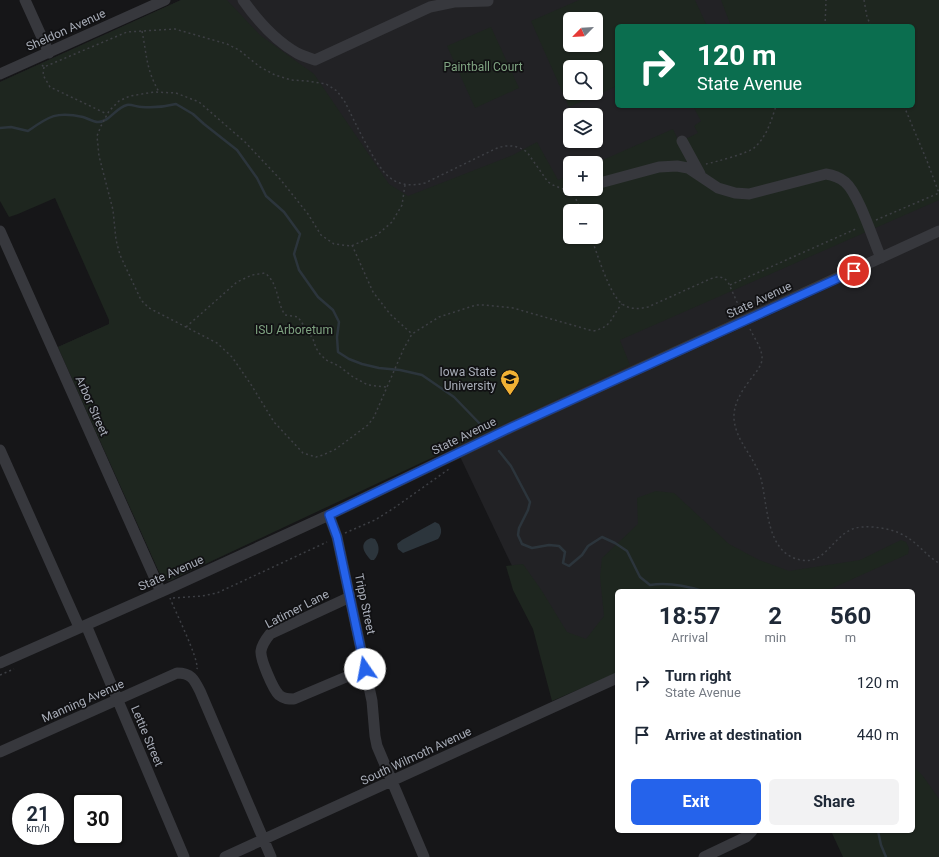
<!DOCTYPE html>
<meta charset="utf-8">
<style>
:root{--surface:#fff;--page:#f2f2f3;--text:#1f2937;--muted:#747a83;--accent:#2563eb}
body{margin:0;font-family:Roboto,sans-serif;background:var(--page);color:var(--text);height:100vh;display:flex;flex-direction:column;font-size:15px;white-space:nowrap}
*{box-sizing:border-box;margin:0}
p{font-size:13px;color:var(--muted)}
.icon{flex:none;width:22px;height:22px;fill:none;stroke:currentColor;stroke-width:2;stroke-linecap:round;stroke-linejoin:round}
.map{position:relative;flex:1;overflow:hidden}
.details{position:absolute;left:615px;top:589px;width:300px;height:244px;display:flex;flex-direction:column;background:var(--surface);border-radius:6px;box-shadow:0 1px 3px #0004}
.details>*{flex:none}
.guide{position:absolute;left:615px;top:24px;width:300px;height:84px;border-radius:6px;box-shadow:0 1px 3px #0004;background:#0b6e4f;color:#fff;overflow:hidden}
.needle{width:26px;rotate:246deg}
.controls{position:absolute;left:563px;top:12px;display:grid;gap:8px}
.controls a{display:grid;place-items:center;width:40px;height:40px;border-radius:6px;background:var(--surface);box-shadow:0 1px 3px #0004;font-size:20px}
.speed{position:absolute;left:12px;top:793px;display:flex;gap:8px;font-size:20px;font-weight:700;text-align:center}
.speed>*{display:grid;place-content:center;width:52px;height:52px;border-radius:50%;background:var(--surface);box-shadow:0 1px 3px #0004;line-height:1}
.speed small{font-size:10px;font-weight:400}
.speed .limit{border:2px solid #111;border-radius:6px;background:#fff;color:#111}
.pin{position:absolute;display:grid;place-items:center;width:34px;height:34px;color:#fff;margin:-17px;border:2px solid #fff;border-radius:50%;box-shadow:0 1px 4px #0007}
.me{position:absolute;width:44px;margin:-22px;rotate:348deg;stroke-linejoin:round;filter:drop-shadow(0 0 3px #0008)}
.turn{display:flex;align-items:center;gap:14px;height:84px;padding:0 16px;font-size:18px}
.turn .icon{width:52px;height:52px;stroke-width:2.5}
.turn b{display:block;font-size:28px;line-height:34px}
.eta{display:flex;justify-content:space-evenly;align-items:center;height:68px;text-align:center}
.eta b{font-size:24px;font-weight:700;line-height:28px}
.action{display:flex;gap:8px;margin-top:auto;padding:8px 16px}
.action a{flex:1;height:46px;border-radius:6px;background:var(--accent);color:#fff;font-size:16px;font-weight:700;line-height:46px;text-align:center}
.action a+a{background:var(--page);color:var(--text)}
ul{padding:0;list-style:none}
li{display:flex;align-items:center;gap:12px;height:52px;padding:0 16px}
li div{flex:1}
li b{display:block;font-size:15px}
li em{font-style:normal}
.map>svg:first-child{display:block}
.built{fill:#222225;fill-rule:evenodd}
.green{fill:#1e261f;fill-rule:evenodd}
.water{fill:#2c353c}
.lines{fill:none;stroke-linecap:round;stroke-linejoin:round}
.stream{stroke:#2c353c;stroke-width:2.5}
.path{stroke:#3d3f44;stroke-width:1.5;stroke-dasharray:2 3;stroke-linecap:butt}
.minor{stroke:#37383d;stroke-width:11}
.route-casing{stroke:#184099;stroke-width:10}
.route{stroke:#2563eb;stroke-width:7}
.labels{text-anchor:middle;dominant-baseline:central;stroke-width:3.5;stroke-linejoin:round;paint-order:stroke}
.street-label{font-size:12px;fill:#a8adb8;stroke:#111113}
.park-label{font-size:12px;fill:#7fa381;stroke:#111113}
.poi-label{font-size:12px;fill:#a8adb8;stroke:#111113;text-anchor:end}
</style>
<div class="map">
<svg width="939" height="857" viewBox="0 0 939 857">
<rect width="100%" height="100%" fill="#161618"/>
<path class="built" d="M181 0H939V857L913 831V591H617L571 690 455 446 173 579 169 581 165 579 160 574 58 347 121 319 0 82ZM570 19H596V45H570ZM617 26H913V106H617ZM570 67H596V93H570ZM570 115H596V141H570ZM570 163H596V189H570ZM570 211H596V237H570Z"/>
<path class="green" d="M181 0H227L260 35 314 74 389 184 408 196 513 155 537 142 558 180 570 175V189H596V163L673 129 679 142 698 133 694 126 701 121 693 106H913V26H731L721 0H939V200L620 340 630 365 169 581 165 579 160 574 58 347 109 324V320L55 198 18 214 9 217 0 201V82ZM570 211H596V237H570Z
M579 0H695L707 26H617V86L569 107 531 21ZM570 19H596V45H570ZM570 67H596V93H570Z
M491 27 519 88 475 108 447 46Z
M656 491 674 493 729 544 759 560 789 571 860 560 901 540 906 542 909 548 908 554 826 591H617V673L552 701 533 629 513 590 506 566 523 564 542 591 567 632 586 639 604 616 600 577 602 558 638 524 637 498Z
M913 766 923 776 939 799V857H843L831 831H913Z"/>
<path class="water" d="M435 522 439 524C442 529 442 534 438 539L403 553 398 549 397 544 402 540Z
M371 538 375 539C380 546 380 553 374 560H371C364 553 358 543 371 538Z"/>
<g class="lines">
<path class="stream" d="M0 128 11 127 28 131C49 116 57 111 83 117 87 118 93 122 98 122 110 122 115 108 127 105 131 104 137 107 142 107 154 108 164 107 176 104L193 114 204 124 237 150 257 178 266 196 284 212 300 234 294 254 299 270 318 297 333 310 339 322 337 337 338 352 349 359 362 364 379 368 400 370 422 375 454 397 483 427
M499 451 511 466 530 502 528 510 519 528 518 535 522 544 532 548 549 545 559 546 565 552 563 563 569 566 582 555 588 546 602 537 615 543 627 551 640 577 650 585C667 582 687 586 703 591
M878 831 881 845 886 857"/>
<path class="path" d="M864 0 867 17 871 26
M825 26 826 0
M142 31C147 56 146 69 159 92
M42 65 44 67 127 32 175 29 227 44 239 50 260 67 275 75 291 80 307 81 326 84 337 91 345 102C354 120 375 166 389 177 400 186 412 186 425 183L495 149C507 144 517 145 527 152L548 182 553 185 563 189
M44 67 43 75 50 87 107 114
M904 106 927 161 939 193
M706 164C715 162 750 153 755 147 767 136 771 121 776 106
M405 185 402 205 392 222 377 235 351 246 334 244 321 235 308 214 280 179 245 142 199 102 176 93 154 92 130 96 119 101 109 111 101 126 97 136 99 156 113 210 116 240 120 255 141 300 149 308 217 343 232 357 250 383 274 422 303 453 316 457 323 455 336 449 368 425 374 417 404 348 412 334 439 317 476 305H484L513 308 593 331C613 327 611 316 622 304
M576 199 581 211
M876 220 939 193
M591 237C597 253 609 293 621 303 629 310 639 309 648 307L710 279C718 276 723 276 728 282L741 311
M352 245 373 292 390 314 412 334
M730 285 858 228
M186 327 237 282 252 275 265 273C279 284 276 301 285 315L298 317 313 339 316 348 320 354 326 360 339 366 353 377 368 385 386 387
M750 329C754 338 763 349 762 360 761 366 757 371 753 376 744 388 733 402 734 419 736 442 755 457 761 479 768 506 766 554 801 560 810 562 818 559 824 553 836 543 844 528 862 527 878 526 899 530 911 540 921 547 928 557 939 563
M345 533 375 520 394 508 449 469
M170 598C175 611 199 659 197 669
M173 598 202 596 217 593 327 542
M0 675 14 669"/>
<path class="minor" d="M25 0 49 53
M243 0C257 20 276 41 297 53 303 56 309 58 315 60L430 7 454 2 488 1
M0 74 165 0
M682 141 700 174
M596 184 659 167 677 166 688 168 718 188 735 193 749 194 826 174C833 175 839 177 845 182 859 194 873 240 881 258
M571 191 579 189
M0 231 161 592
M0 450 79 627
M329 515 337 537 372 701 375 736 377 746 424 857
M350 597 270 634C266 639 262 644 261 651 260 659 273 689 279 695 284 699 288 699 294 699L365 669
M86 625 184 857
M0 663 172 587 329 515 512 427 939 231
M0 752 177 673C191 673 194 679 200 691L271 857
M225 857 617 678
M704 857 746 837 752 831"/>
</g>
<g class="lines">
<defs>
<path id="route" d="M365 669 337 537 329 515 512 427 854 271"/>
</defs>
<use href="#route" class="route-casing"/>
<use href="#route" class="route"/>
</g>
<defs>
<symbol id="university-pin" viewBox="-11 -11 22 30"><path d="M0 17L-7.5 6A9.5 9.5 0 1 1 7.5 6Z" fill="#f2b134" stroke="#111113"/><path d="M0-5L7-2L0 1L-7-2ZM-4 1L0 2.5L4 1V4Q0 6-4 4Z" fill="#111"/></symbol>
</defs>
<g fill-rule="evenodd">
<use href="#university-pin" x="499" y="368" width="22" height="30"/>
</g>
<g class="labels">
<g class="street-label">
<text transform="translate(66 30) rotate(-24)">Sheldon Avenue</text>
<text transform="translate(759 300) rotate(-25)">State Avenue</text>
<text transform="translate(92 406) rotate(66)">Arbor Street</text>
<text transform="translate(464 436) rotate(-26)">State Avenue</text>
<text transform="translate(171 573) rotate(-24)">State Avenue</text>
<text transform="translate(365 604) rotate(78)">Tripp Street</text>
<text transform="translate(297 609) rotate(-27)">Latimer Lane</text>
<text transform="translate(83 701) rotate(-24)">Manning Avenue</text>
<text transform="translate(147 736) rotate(67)">Lettie Street</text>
<text transform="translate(416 756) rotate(-25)">South Wilmoth Avenue</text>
</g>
<g class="park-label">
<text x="483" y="67">Paintball Court</text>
<text x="294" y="330">ISU Arboretum</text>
</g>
<g class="poi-label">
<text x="496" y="372">Iowa State<tspan x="496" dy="14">University</tspan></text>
</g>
</g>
</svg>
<div class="controls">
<a><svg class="needle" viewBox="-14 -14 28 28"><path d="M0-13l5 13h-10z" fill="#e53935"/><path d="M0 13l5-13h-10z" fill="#747a83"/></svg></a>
<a><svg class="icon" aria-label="search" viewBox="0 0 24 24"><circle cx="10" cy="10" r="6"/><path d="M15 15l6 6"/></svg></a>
<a><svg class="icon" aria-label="layers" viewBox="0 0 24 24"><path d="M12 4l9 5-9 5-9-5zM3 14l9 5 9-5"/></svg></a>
<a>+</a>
<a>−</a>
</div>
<div class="speed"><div>21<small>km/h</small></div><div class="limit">30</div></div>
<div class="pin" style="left:854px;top:271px;background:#d93025"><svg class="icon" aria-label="arrive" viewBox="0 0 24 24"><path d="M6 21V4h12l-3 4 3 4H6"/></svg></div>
<svg class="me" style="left:365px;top:669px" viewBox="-20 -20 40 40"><circle r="19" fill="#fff"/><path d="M0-13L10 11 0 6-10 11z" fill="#2563eb"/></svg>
<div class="guide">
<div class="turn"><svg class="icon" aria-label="right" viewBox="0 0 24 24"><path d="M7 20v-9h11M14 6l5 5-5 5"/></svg><div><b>120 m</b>State Avenue</div></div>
</div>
<section class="details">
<div class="eta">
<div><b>18:57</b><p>Arrival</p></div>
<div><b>2</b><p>min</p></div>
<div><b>560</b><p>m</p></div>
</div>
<ul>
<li><svg class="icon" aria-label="right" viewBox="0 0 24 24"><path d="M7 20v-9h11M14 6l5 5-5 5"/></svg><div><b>Turn right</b><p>State Avenue</p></div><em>120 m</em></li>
<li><svg class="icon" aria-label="arrive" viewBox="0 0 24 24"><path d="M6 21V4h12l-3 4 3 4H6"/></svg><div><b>Arrive at destination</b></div><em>440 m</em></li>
</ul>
<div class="action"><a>Exit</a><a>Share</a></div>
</section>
</div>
